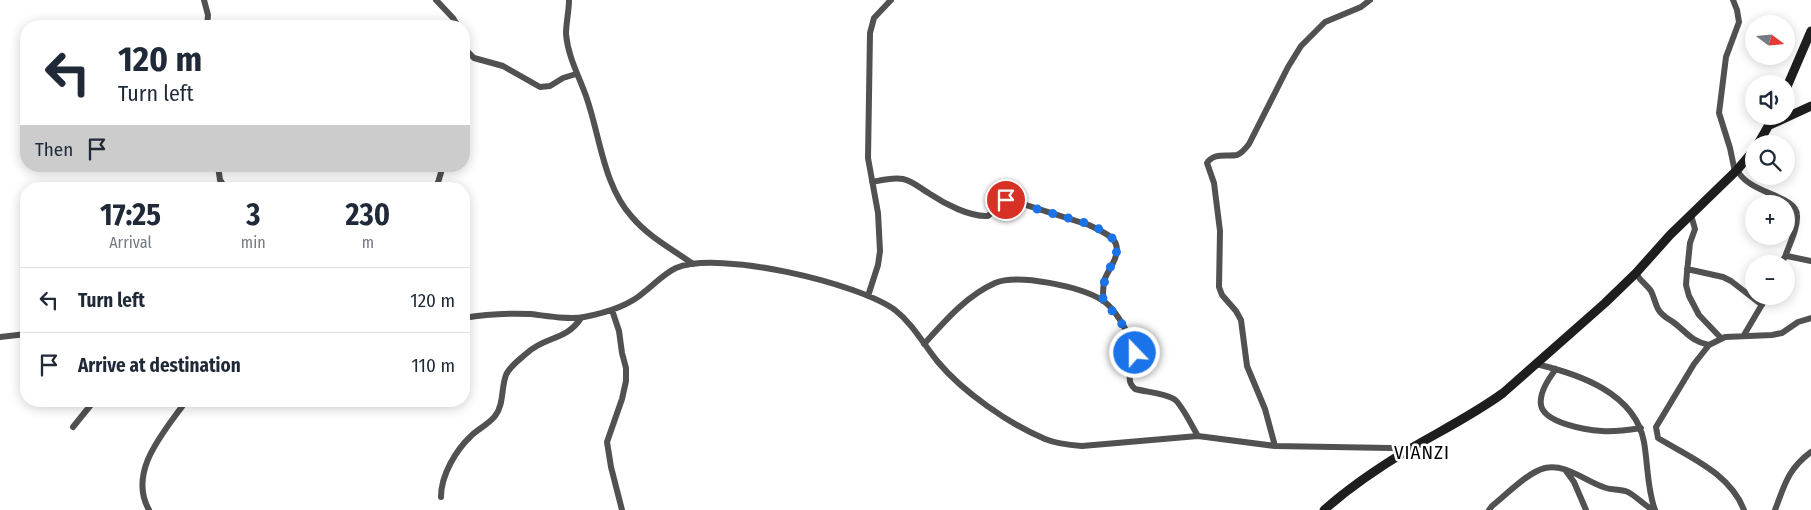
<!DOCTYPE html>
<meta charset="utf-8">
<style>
:root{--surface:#fff;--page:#f2f2f3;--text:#1f2937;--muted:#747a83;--line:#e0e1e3}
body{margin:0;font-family:"Fira Sans Condensed",sans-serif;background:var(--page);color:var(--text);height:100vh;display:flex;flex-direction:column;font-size:19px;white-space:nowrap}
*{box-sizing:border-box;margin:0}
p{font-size:16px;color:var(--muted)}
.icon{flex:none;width:28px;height:28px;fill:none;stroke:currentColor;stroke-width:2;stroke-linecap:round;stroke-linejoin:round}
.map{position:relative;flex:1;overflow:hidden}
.drawer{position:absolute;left:20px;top:182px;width:450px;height:225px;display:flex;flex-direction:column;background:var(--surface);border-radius:20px;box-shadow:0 2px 12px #0003}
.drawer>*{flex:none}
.guide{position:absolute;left:20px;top:20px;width:450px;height:152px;border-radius:20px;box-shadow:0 2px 12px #0003;background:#fff;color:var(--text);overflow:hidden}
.needle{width:32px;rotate:106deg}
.controls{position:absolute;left:1745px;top:15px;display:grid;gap:10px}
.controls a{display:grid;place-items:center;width:50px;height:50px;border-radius:50%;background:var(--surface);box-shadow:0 2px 12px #0003;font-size:25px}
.pin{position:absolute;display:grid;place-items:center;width:42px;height:42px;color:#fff;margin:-21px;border:2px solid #fff;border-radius:50%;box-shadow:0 1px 5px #0007}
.me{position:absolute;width:55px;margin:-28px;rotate:338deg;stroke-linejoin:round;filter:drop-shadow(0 0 4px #0008)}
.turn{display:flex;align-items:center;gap:18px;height:105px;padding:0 15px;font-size:22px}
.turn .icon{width:65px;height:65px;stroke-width:2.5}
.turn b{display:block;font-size:35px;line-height:42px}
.then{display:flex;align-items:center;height:48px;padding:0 15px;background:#0003;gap:10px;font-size:19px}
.eta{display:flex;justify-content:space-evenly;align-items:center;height:85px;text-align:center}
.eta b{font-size:30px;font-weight:700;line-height:35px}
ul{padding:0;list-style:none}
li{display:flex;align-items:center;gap:15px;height:65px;padding:0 15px;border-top:1px solid var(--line)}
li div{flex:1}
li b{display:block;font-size:19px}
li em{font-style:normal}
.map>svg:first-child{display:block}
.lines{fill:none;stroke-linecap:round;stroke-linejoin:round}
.street{stroke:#515151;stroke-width:6}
.secondary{stroke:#1e1e1e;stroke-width:9}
.route{stroke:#1a73e8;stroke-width:9;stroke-dasharray:0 16.2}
.labels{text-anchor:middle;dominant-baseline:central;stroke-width:5;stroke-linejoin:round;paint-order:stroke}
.quarter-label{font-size:19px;letter-spacing:1px;fill:#000;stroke:#fff}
</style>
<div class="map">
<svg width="1811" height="510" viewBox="0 0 1811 510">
<rect width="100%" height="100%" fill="#fff"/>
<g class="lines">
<path class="street" d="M204 0 208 15 207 26
M436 0 453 18 458 26
M569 0C569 11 566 23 566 34 568 57 579 76 586 96 600 135 603 185 632 217 649 237 672 249 693 264
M1733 0 1737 10 1739 22 1726 57 1719 113 1730 148 1735 172
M464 45 468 52 474 58 503 66 540 87 550 86 563 78 576 74
M218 166 220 180 226 189
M1737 170C1749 194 1796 195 1797 215 1798 228 1789 245 1785 257
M872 182C882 180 893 177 903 179 913 181 921 189 930 194 945 204 970 217 988 216 996 209 1002 200 1013 201L1089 225C1108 234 1125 240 1113 263 1110 269 1106 275 1104 281 1103 287 1103 294 1103 301
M436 189 443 166
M1691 215 1695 229 1690 243 1687 272 1686 285 1689 296 1699 315 1721 338
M1780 264 1785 257 1787 256 1811 261
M1687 269 1723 277 1731 281 1762 305
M1636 273C1640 281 1646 284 1651 291 1654 297 1655 303 1658 309 1662 316 1667 318 1673 322 1687 332 1690 341 1709 345
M868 296 878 265 880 251 878 213 868 158 870 33 874 18 891 0
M612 310 619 331 622 353 626 368V381L622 399 607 442 611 467 622 510
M464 318C486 314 508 313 531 314 548 316 568 320 584 317 605 313 627 307 643 293 654 285 663 274 676 268 719 250 858 283 895 310 913 324 924 345 938 362 963 392 1009 424 1045 439 1057 444 1069 445 1082 446L1198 436 1275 446 1391 448 1408 450
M1744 335 1767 296
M0 337 26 334
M924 344C945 321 966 296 995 283 1018 273 1081 287 1102 300 1113 307 1123 324 1129 336 1131 342 1134 348 1135 354 1135 367 1123 379 1135 389 1146 392 1165 393 1174 399 1181 403 1193 428 1198 436
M1536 364C1579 374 1635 393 1644 442 1648 465 1647 488 1655 510
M1556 369C1549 378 1539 393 1541 405 1544 423 1586 430 1602 431 1615 432 1628 430 1641 428
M73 427 94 401
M1275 446 1265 409 1247 366 1241 320 1236 311 1222 295 1219 287 1220 231 1214 183 1207 163C1214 152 1227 157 1237 155 1242 153 1246 148 1249 144L1288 67 1301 46 1325 22 1361 7 1370 0
M1566 471 1574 482 1586 510
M441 497C441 475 456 450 471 436 478 429 489 424 495 416 504 405 501 388 506 375 509 367 520 359 527 353 545 336 566 341 581 318
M149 510C127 471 165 431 186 401
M1489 510 1492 506C1506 495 1528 472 1545 468 1566 463 1586 482 1606 488 1613 490 1620 489 1628 492 1637 497 1644 505 1653 510
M1744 510C1730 473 1689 457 1658 438L1656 427 1694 364 1709 345 1725 337 1772 335 1782 333 1798 322 1811 318
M1775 510C1785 484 1788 469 1811 452"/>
<path class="secondary" d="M1786 89 1811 31
M1770 125 1811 106
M1758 144 1774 116
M1324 510C1350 487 1378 468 1408 450 1440 431 1473 415 1503 393L1605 303 1636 273 1670 235 1737 170 1754 150"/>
</g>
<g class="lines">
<path class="route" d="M1006 200 1089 224 1101 230 1116 241C1120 257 1109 265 1105 280 1103 286 1103 294 1103 301 1117 315 1130 333 1135 353"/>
</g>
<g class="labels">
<g class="quarter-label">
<text x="1422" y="452">VIANZI</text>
</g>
</g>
</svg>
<div class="controls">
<a><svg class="needle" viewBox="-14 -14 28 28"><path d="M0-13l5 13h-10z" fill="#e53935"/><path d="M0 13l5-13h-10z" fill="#747a83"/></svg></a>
<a><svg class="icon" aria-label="sound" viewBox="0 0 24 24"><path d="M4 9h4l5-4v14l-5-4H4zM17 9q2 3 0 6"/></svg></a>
<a><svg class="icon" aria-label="search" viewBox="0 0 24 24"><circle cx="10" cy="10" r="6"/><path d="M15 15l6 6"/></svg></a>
<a>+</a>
<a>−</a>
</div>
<div class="pin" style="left:1006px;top:200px;background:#d93025"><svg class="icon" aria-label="arrive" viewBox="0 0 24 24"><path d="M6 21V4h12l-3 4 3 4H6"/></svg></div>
<svg class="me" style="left:1135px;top:353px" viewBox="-20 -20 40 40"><circle r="17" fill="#1a73e8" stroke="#fff" stroke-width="3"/><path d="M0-11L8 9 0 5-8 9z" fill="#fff"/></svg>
<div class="guide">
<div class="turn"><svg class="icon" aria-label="left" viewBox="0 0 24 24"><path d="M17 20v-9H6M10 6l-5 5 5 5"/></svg><div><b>120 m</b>Turn left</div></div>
<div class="then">Then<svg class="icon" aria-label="arrive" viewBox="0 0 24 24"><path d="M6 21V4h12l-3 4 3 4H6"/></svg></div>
</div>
<section class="drawer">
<div class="eta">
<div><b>17:25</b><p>Arrival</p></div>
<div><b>3</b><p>min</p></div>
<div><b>230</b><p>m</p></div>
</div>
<ul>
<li><svg class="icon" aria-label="left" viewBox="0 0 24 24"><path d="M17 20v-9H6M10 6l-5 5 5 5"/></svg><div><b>Turn left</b></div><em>120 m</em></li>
<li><svg class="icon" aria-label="arrive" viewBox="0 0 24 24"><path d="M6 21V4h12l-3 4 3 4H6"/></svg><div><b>Arrive at destination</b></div><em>110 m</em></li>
</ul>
</section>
</div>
